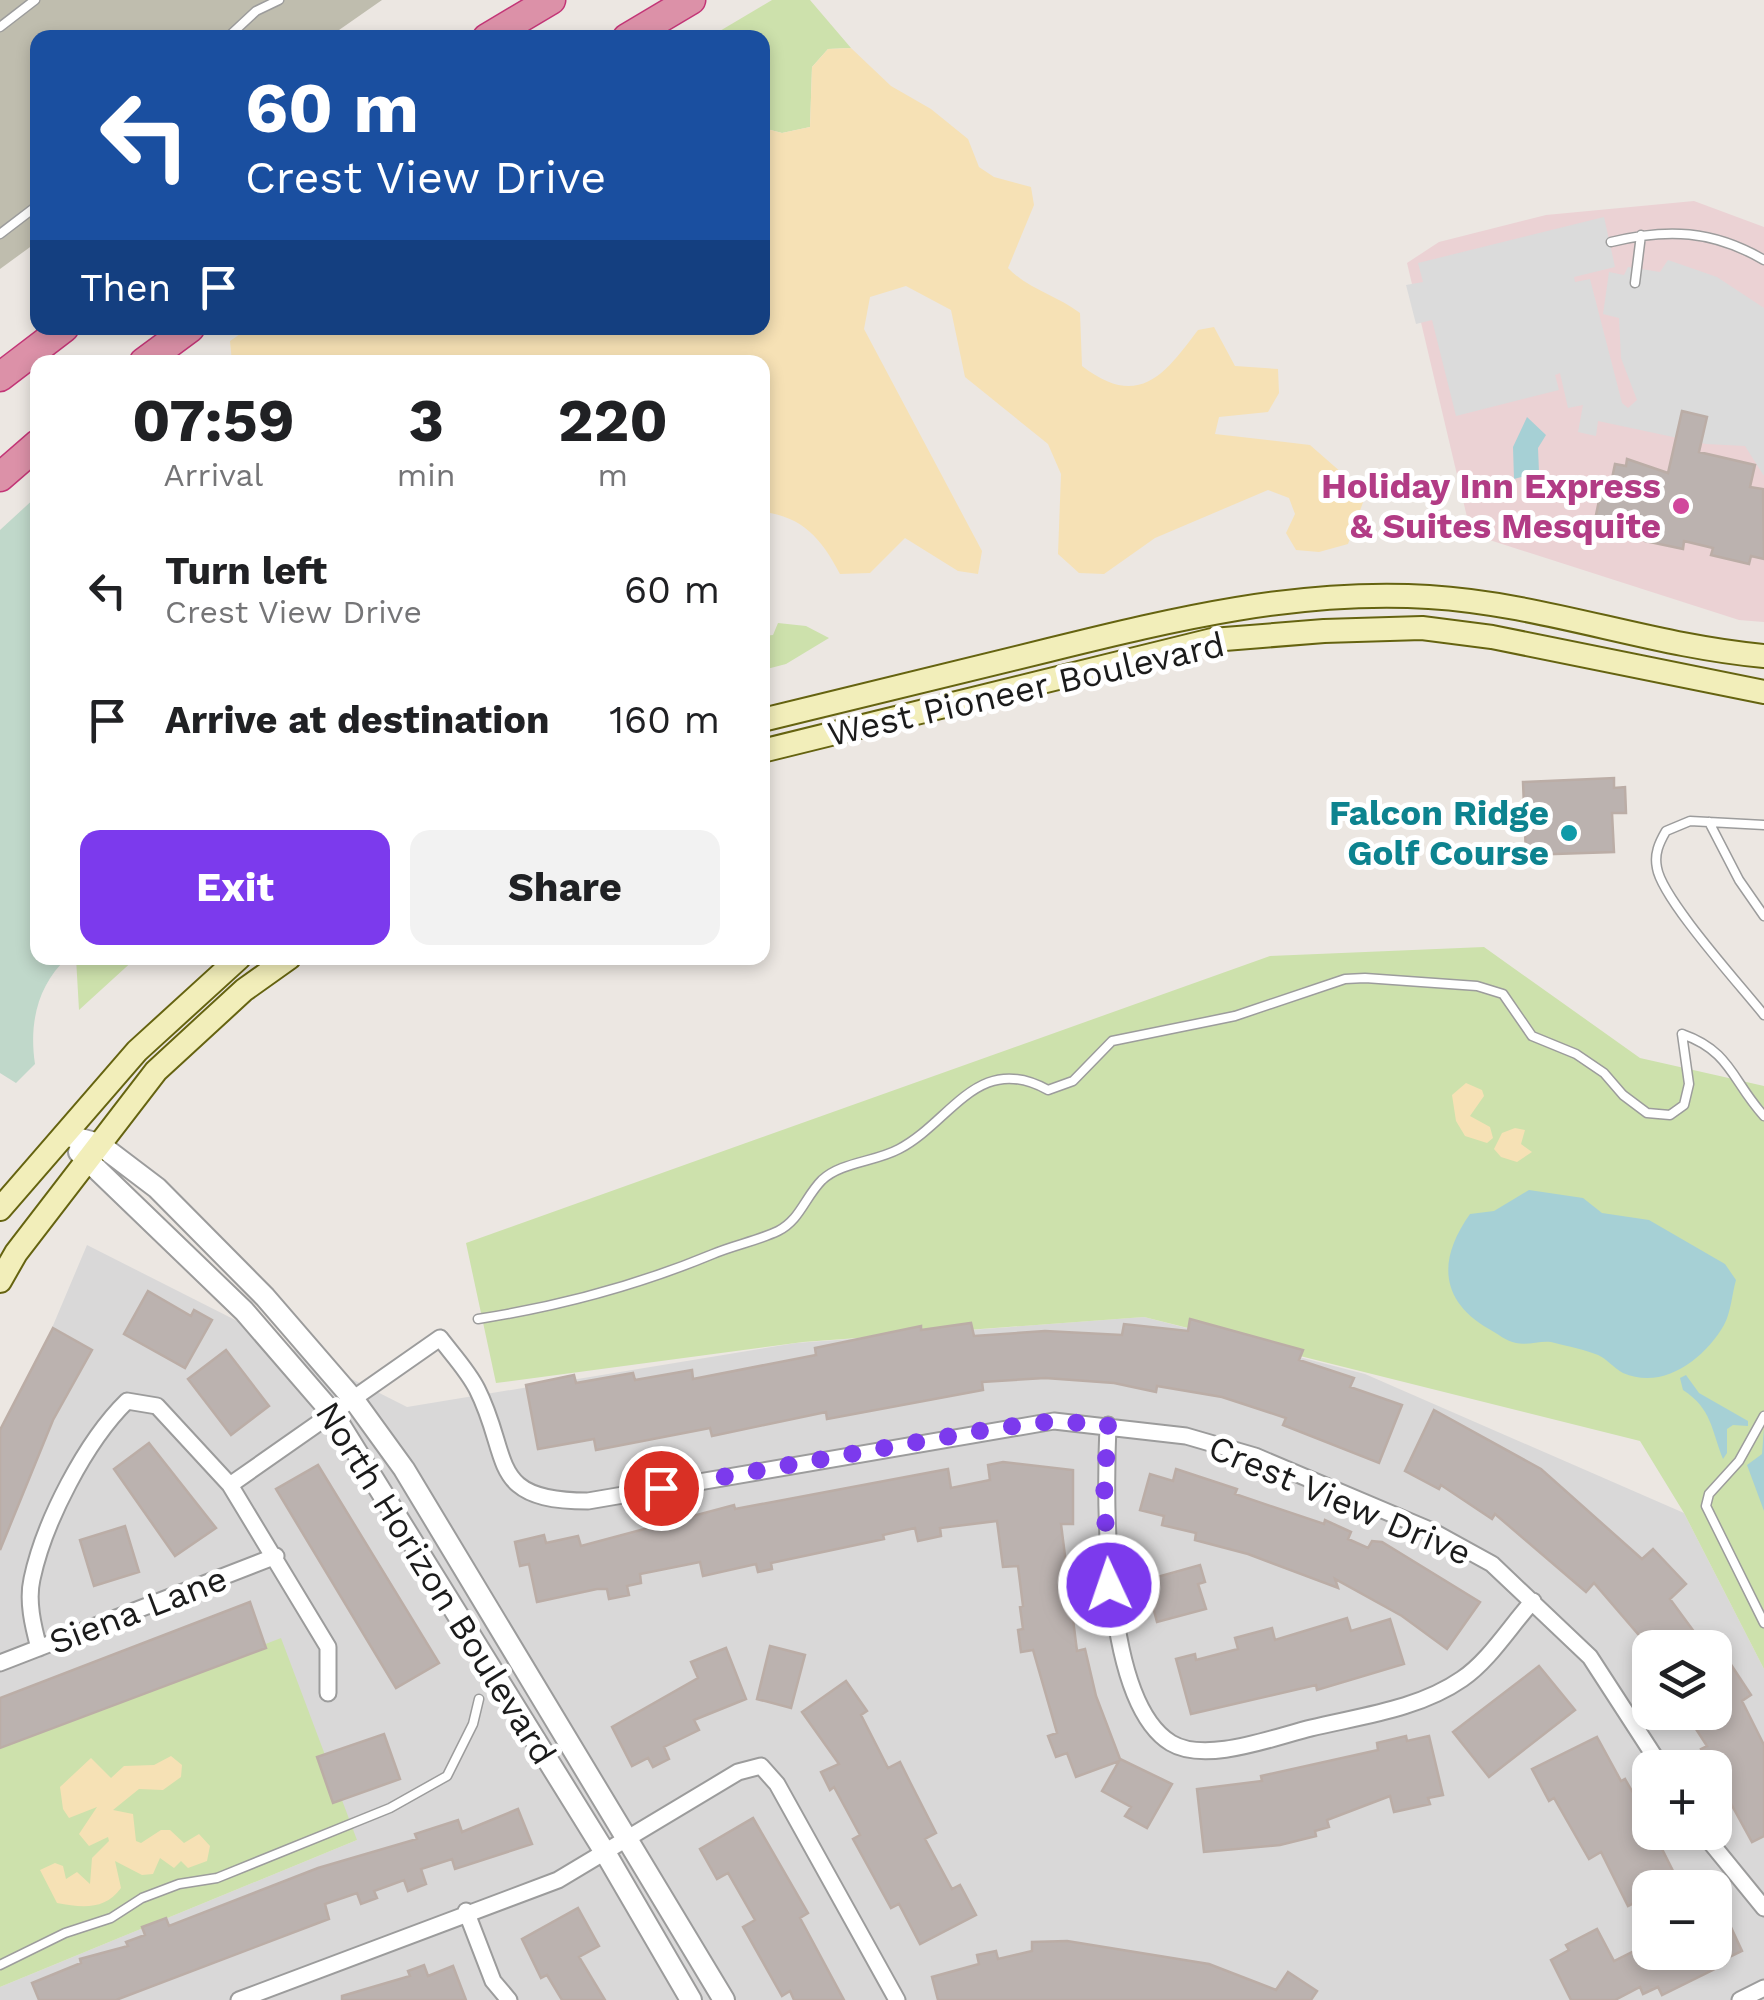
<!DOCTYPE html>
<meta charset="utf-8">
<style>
:root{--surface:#fff;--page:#f2f2f2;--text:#202124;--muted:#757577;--accent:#7c3aed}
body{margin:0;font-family:"Work Sans",sans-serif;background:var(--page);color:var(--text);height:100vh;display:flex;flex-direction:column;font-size:38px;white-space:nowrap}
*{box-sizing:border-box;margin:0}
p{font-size:32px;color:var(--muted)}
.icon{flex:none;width:55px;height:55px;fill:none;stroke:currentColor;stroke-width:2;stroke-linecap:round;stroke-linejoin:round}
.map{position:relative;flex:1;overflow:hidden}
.panel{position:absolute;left:30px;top:355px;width:740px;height:610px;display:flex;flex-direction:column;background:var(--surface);border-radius:20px;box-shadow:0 5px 15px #0003}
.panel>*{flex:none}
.banner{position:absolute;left:30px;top:30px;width:740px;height:305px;border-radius:20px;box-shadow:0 5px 15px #0003;background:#1a4fa0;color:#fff;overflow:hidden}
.tools{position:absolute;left:1632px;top:1630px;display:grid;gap:20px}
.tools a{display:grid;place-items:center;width:100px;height:100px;border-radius:20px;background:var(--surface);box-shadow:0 5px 15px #0003;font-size:50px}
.pin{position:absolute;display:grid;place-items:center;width:85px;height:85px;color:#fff;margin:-42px;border:5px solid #fff;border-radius:50%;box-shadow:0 2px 10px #0007}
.me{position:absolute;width:110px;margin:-55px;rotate:357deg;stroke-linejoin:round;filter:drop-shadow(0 0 8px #0008)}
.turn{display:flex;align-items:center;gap:35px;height:210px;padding:0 50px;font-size:45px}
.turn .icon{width:130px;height:130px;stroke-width:2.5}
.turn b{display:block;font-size:70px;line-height:85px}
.then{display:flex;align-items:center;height:95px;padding:0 50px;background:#0003;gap:20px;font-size:38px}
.eta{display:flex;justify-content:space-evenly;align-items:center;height:170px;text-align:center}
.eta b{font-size:60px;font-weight:700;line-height:70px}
.cta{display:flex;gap:20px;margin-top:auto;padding:20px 50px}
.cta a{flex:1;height:115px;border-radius:20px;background:var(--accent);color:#fff;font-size:40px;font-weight:700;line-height:115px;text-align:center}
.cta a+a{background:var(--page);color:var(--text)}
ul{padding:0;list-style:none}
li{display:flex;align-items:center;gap:30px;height:130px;padding:0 50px}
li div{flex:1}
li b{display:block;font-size:38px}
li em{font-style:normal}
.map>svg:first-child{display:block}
.residential{fill:#d9d8d8;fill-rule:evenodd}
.commercial{fill:#ebd2d4}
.construction{fill:#bfbdae}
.grass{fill:#cde1ac}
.wetland{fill:#c0d8ca}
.sand{fill:#f6e1b5}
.parking{fill:#dbdbdb}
.water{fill:#a6d0d5}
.building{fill:#bbb2af;stroke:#bbada6;stroke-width:2.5}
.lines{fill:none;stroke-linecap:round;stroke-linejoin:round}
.service-casing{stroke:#9c9c9c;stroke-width:11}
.minor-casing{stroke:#9c9c9c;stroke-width:19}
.tertiary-casing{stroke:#9c9c9c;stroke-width:24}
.secondary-casing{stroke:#656310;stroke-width:26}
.motorway-casing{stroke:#c33677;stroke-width:31}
.service{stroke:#fff;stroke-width:8}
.minor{stroke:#fff;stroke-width:15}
.tertiary{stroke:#fff;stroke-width:20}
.secondary{stroke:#f2eeba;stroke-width:22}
.motorway{stroke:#dc91a8;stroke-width:28}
.route{stroke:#7c3aed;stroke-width:18;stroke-dasharray:0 32.4}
.hotel-dot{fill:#d1479c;stroke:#fff;stroke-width:4}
.culture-dot{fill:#0f9aa8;stroke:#fff;stroke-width:4}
.labels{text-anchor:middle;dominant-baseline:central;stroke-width:10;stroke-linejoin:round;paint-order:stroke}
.hotel-label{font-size:35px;font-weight:bold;fill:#b23c85;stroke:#fff;text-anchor:end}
.street-label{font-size:35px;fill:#1b1b1b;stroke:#fff}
.culture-label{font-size:35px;font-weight:bold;fill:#0d838f;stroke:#fff;text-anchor:end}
</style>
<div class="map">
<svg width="1764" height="2000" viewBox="0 0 1764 2000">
<rect width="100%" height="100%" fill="#ece7e2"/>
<path class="residential" d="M87 1245 407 1407 796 1343 1144 1317 1365 1374 1684 1513 1764 1669V2000H0V1987L357 1840 0 1746V1451ZM1650 1648H1715V1712H1650ZM1650 1768H1715V1832H1650ZM1650 1888H1715V1952H1650Z"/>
<path class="commercial" d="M1694 201 1764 227V622L1739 620 1471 534 1407 263 1439 242 1546 215Z"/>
<path class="construction" d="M0 0H382L329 37 38 38 37 242 0 269Z"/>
<path class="grass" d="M772 0H810L851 48 828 49 812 67 810 127 782 133 763 128 762 38H708Z
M778 623 806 626 829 638 786 664 763 670V636L773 635Z
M1484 947 1640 1058 1764 1086V1669L1684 1513 1640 1441 1144 1317 803 1342 496 1383 466 1243 1270 956Z
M76 958H136L79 1010Z
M281 1638 357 1840 0 1987V1746Z"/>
<path class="wetland" d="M37 496 38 958H67C37 986 29 1024 35 1064L16 1083 0 1073V530Z"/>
<path class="sand" d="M851 48 891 86 931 109 968 139 979 167 994 177 1031 187 1034 205 1008 268C1028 289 1056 295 1080 313L1082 366C1139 410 1165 374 1198 330L1214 327 1235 366 1278 369 1279 393 1268 412 1219 417 1215 434 1310 445 1366 494 1348 544 1319 552 1296 550 1286 533 1295 514 1289 498 1268 490 1155 538 1104 574 1079 573 1058 554 1061 474 1048 444 965 377 951 310 906 286 870 297 864 329 982 551 978 574 958 571 905 538 870 573 840 574C821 538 803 517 763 512L762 362H232L230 341 249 328H762L763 128 782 133 810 127 812 67 828 49Z
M1466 1083 1482 1090 1484 1096 1470 1116 1490 1127 1493 1138 1487 1143 1465 1136 1456 1121 1452 1095Z
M1515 1128 1525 1130 1521 1144 1532 1152 1517 1162 1501 1157 1494 1149 1502 1133Z
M171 1756 182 1765 181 1777 163 1790 139 1789 113 1810 133 1814 136 1841 141 1843 161 1830H170L184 1843 199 1834 210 1846 207 1861 188 1868 181 1861 174 1868 160 1858 153 1874 142 1875 115 1861 121 1888C105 1910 83 1908 57 1903L40 1870 55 1863 63 1866 66 1879 77 1872 90 1884 92 1858 109 1841 108 1837 89 1846 79 1834 97 1807 69 1818 63 1809 60 1787 91 1758 111 1778 124 1766 154 1765Z"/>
<path class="parking" d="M1604 217 1615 267 1574 277 1575 282 1590 279 1622 403 1628 408 1637 400 1621 358 1619 318 1603 314 1609 272 1624 275 1628 267 1660 272 1668 260 1717 277 1764 308V476L1745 446 1706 444 1598 421 1596 436 1578 432 1583 405 1568 408 1560 373 1555 375 1559 390 1456 416 1432 320 1416 324 1406 285 1423 282 1418 263Z"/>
<path class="water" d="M1527 417 1546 435 1538 448 1539 472 1514 479 1513 447Z
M1529 1190 1583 1198 1602 1213 1649 1220 1725 1264 1736 1280C1732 1294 1731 1312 1724 1325 1705 1358 1664 1391 1623 1373 1614 1368 1607 1359 1598 1355 1586 1350 1567 1346 1555 1343 1544 1339 1528 1346 1516 1343 1506 1341 1498 1334 1489 1329 1439 1300 1438 1259 1470 1214L1494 1211Z
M1686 1375 1699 1393 1748 1421V1426L1733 1425 1727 1429V1453L1723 1459C1711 1429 1712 1409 1683 1390L1680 1378Z
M1764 1428V1511L1747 1465 1762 1454Z"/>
<path class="building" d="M1682 411 1707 417 1699 452 1755 465 1750 487 1763 489 1764 559 1751 556 1749 564 1711 555 1713 548 1684 541 1683 549 1645 541 1646 532 1602 522V517L1596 515 1602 486 1610 488 1615 464 1626 466 1627 459 1668 473Z
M1614 778V788L1625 787 1626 813H1612L1614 852 1526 855 1523 782Z
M148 1291 191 1316 194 1310 212 1320 185 1368 124 1334Z
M1190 1319 1303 1350 1299 1360 1354 1378 1350 1387 1402 1405 1379 1463 1283 1425 1286 1418 1222 1397 1157 1386 1156 1392 1114 1383 1045 1378 982 1382 983 1390 827 1419 826 1412 712 1436 710 1428 596 1450 594 1439 538 1449 526 1385 574 1375 576 1383 633 1373 635 1380 692 1370 693 1379 816 1355 815 1348 921 1326V1330L971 1323 974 1336 1045 1331 1122 1335 1124 1324 1188 1331Z
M53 1328 92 1350 53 1420 0 1550V1430Z
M226 1350 269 1406 231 1435 188 1379Z
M1434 1410 1541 1469 1642 1559 1653 1549 1686 1584 1670 1599 1706 1648H1650L1594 1583 1586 1592 1495 1514 1492 1519 1441 1485 1439 1489 1405 1471Z
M149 1443 216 1528 175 1556 114 1469Z
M1003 1462 1073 1470V1524H1061L1077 1651 1085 1649 1096 1696 1120 1759 1172 1784 1147 1828 1125 1816 1131 1807 1102 1791 1119 1761 1076 1777 1067 1753 1056 1757 1048 1736 1057 1733 1033 1650 1021 1652 1018 1630 1023 1629 1020 1607 1023 1606 1018 1566 1003 1567 997 1521 940 1528 941 1536 918 1541 915 1528 883 1535 884 1539 771 1563 772 1569 758 1572 756 1564 703 1576 700 1562 640 1574 641 1583 627 1586 629 1595 609 1599 607 1589H597L537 1602 529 1564 520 1566 515 1542 544 1535 546 1543 578 1536 581 1546 734 1505 735 1509 948 1469 951 1488 990 1480 988 1465Z
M318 1465 439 1663 396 1688 276 1489Z
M1176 1469 1237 1489 1235 1494 1324 1524 1325 1520 1351 1532 1348 1539 1368 1548 1372 1541 1382 1542 1480 1602 1447 1649 1402 1616 1335 1579 1338 1588 1248 1554 1195 1540 1196 1533 1162 1525 1164 1516 1140 1510 1150 1474 1173 1481Z
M125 1526 139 1572 94 1586 80 1540Z
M1200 1565 1205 1582 1198 1584 1206 1609 1157 1622 1146 1580Z
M250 1602 266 1648 0 1748V1698Z
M1347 1618 1351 1631 1390 1619 1404 1664 1317 1690 1316 1685 1191 1714 1176 1659 1195 1654 1196 1660 1238 1649 1235 1638 1272 1628 1275 1640Z
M770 1646 805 1655 791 1708 757 1699Z
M726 1648 746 1699 694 1720 699 1730 664 1747 669 1759 653 1767 648 1758 632 1766 612 1727 698 1678 691 1662Z
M1724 1654 1751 1695 1742 1701 1764 1745V1836L1752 1842 1701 1749 1707 1746 1685 1712H1715V1660Z
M1539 1666 1575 1710 1489 1777 1453 1732Z
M846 1681 867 1711 861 1715 888 1768 900 1762 910 1782 936 1833 925 1839 952 1889 960 1885 976 1915 920 1944 899 1904 891 1908 853 1839 860 1835 834 1787 830 1790 821 1772 839 1764 802 1712Z
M384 1734 400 1779 333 1803 317 1757Z
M1406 1736 1407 1741 1429 1736 1443 1795 1428 1798 1430 1804 1394 1812 1390 1796 1327 1820 1329 1827 1315 1831 1316 1836 1280 1845 1204 1852 1197 1789 1262 1781 1261 1776 1378 1750 1377 1743Z
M1597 1737 1621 1781 1625 1779 1640 1805 1678 1881 1650 1888V1895L1628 1906 1601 1852 1589 1859 1554 1798 1549 1801 1532 1769Z
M518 1809 532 1844 455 1869 452 1859 421 1869 426 1884 408 1891 404 1880 374 1891 377 1898 361 1904 357 1893 325 1904 329 1919 116 2000H39L32 1983 81 1963 80 1959 128 1946 126 1942 145 1935 142 1927 166 1918 169 1926 318 1868 417 1839 415 1834 458 1820 462 1832Z
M753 1818 808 1913 800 1918 844 2000H794L790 1991 782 1996 743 1927 755 1920 728 1873 717 1879 700 1849Z
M1715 1893 1742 1951 1723 1960 1725 1964 1662 1995 1658 1987 1643 1994 1640 1987 1615 2000H1571L1551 1960 1569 1950 1566 1945 1597 1929 1614 1961 1650 1943V1952H1715Z
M578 1908 599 1946 579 1957 605 2000H562L547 1975 541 1978 522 1939Z
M1067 1941 1209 1964 1276 1990 1288 1972 1317 1991 1311 2000H938L932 1977 979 1964 977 1955 996 1951 998 1959 1032 1951V1942Z
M424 1965 428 1976 453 1966 466 2000H342V1996L410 1976 408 1971Z"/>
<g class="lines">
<defs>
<path id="service" d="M0 27 35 0
M227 38 256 11 279 0
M0 234 38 205
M1611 242C1667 228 1713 230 1764 260
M1635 283 1641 235
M1709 822 1739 880 1764 916
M1764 825 1690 821 1666 831C1659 843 1654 854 1657 868 1662 899 1741 986 1764 1015
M1682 1034C1731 1051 1732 1081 1764 1116
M478 1319C561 1306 636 1286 713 1254 734 1245 757 1241 778 1231 800 1220 805 1197 822 1180 841 1162 875 1162 899 1149 951 1122 978 1051 1048 1090L1073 1081 1112 1041 1235 1016 1345 979 1365 978 1477 986 1503 994 1532 1036 1576 1054 1604 1073 1623 1095 1647 1113 1670 1115 1684 1105 1689 1084 1682 1034
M1764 1416 1739 1461 1709 1494 1706 1506 1764 1623
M0 1965 65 1933 111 1918 142 1898 179 1884 217 1878 390 1808 447 1776 473 1724 479 1699"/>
<path id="minor" d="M1108 1425C1105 1496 1102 1701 1171 1743 1206 1764 1274 1737 1311 1728 1361 1716 1419 1709 1462 1679 1489 1661 1511 1625 1533 1601
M230 1485 440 1338C452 1354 468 1371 477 1389 512 1458 486 1501 588 1501L1054 1421 1186 1436 1255 1456 1432 1531 1492 1564 1590 1657 1662 1768
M39 1648C33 1626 27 1601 32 1579 44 1522 86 1441 127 1401L157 1406 230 1485 328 1647V1693
M0 1663 276 1556
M1702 1832 1764 1908
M466 1911 493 1981 509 2000
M239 2000 558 1880 738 1772 761 1766 777 1784 897 2000
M1740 2000 1764 1988"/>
<path id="tertiary" d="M65 1135 99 1144 157 1188 265 1297 354 1400 404 1469 724 2000
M79 1152 244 1311 333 1414 606 1854 691 2000"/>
<path id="secondary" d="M762 720C858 697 954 673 1049 650 1175 619 1298 589 1429 597 1544 604 1651 646 1764 656
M762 751 1212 640 1324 631 1422 628 1492 637 1764 692
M0 1209 137 1051 239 958
M0 1281 16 1253 156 1071 244 990 289 958"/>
<path id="motorway" d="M487 38 551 0
M627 38 691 0
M144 362 190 328
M0 377 64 328
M0 477 38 444"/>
</defs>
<use href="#service" class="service-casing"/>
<use href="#minor" class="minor-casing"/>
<use href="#tertiary" class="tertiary-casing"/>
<use href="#secondary" class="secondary-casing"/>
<use href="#motorway" class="motorway-casing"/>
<use href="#service" class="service"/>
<use href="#minor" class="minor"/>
<use href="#tertiary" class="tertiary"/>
<use href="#secondary" class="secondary"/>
<use href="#motorway" class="motorway"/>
</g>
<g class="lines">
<path class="route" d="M661 1488 990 1429 1054 1421 1108 1425 1104 1497 1109 1585"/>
</g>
<circle class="hotel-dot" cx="1681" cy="506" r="10"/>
<circle class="culture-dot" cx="1569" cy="833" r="10"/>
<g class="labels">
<g class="hotel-label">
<text x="1661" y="486">Holiday Inn Express<tspan x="1661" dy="40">&amp; Suites Mesquite</tspan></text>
</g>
<g class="street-label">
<text transform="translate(1026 689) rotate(-13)">West Pioneer Boulevard</text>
<text transform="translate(1340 1500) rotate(23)">Crest View Drive</text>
<text transform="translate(436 1583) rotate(58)">North Horizon Boulevard</text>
<text transform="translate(138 1610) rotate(-21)">Siena Lane</text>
</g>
<g class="culture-label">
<text x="1549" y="813">Falcon Ridge<tspan x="1549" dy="40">Golf Course</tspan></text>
</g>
</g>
</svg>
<div class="tools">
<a><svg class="icon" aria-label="layers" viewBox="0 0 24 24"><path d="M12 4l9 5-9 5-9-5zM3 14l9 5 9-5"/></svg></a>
<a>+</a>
<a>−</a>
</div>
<div class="pin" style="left:661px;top:1488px;background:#d93025"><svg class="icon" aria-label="arrive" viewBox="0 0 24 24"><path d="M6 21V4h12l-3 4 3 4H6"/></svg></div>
<svg class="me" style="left:1109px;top:1585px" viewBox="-20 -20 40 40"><circle r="17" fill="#7c3aed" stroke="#fff" stroke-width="3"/><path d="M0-11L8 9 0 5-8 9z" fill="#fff"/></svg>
<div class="banner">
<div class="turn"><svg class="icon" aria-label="left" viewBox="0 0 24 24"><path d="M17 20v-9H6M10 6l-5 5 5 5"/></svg><div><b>60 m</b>Crest View Drive</div></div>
<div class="then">Then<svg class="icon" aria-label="arrive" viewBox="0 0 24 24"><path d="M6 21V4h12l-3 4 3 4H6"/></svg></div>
</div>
<section class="panel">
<div class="eta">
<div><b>07:59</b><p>Arrival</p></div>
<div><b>3</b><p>min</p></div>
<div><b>220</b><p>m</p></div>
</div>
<ul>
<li><svg class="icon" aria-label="left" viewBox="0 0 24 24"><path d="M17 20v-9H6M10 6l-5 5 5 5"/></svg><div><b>Turn left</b><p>Crest View Drive</p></div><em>60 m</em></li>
<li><svg class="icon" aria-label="arrive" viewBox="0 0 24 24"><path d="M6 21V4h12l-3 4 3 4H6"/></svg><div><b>Arrive at destination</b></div><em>160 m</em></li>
</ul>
<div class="cta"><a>Exit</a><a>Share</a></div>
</section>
</div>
